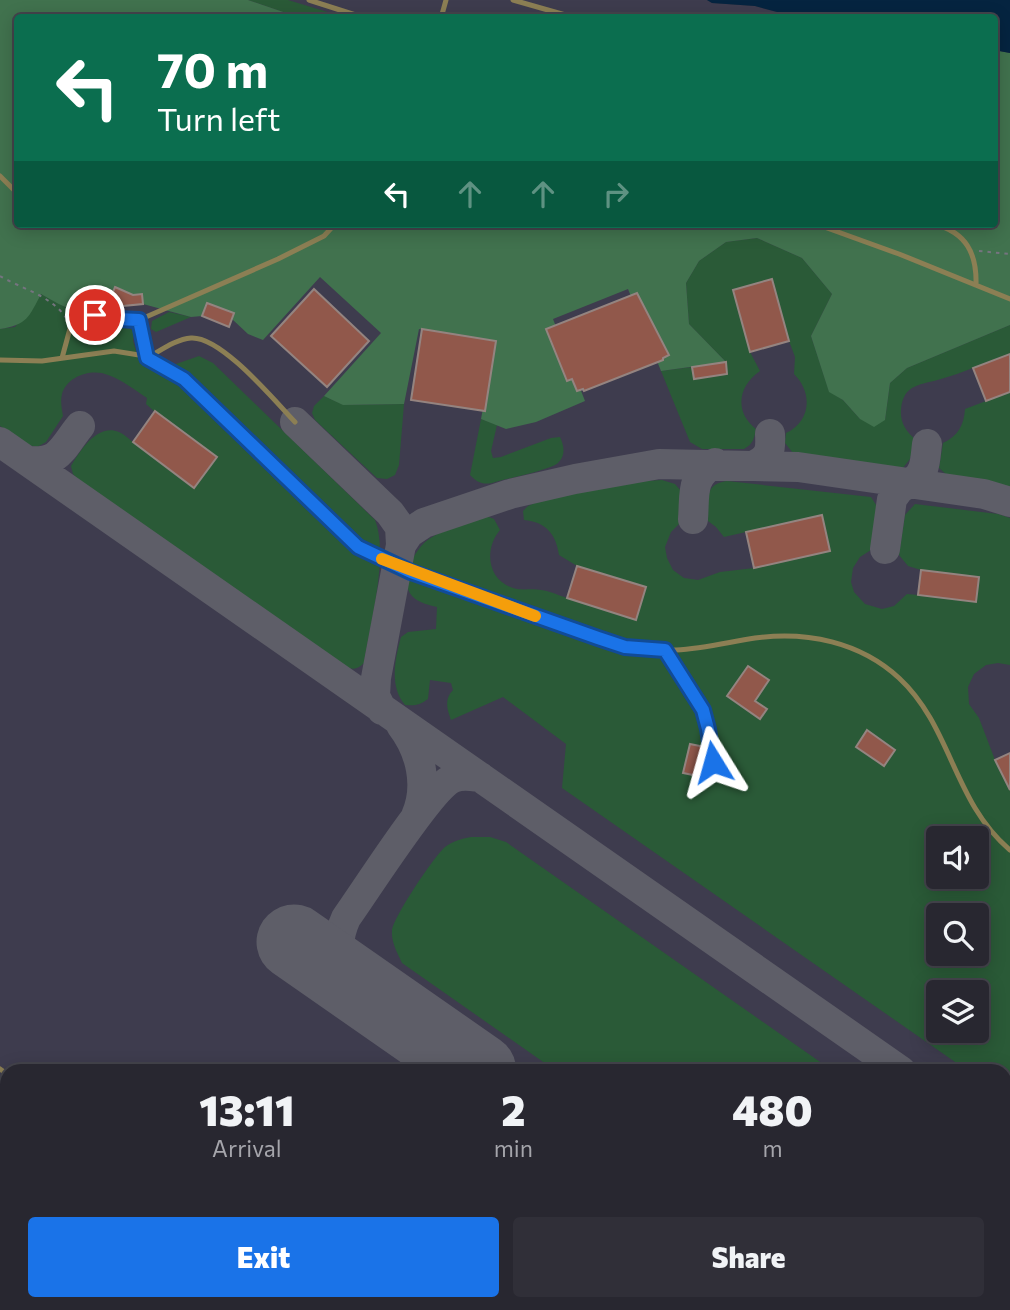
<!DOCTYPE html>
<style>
:root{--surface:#282730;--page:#302f38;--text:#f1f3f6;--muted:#a5a5ab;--line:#44444c;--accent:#1a73e8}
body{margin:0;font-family:Commissioner,sans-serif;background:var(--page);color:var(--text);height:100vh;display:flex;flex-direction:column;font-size:26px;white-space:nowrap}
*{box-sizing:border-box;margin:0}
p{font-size:23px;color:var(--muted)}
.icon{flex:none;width:38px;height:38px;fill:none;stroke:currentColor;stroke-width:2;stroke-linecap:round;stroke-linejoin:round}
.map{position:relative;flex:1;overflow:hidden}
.details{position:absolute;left:0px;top:1064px;width:1012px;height:247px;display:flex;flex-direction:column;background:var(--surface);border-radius:21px 21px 0 0;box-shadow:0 4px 18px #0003,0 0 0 2px var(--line)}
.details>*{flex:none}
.guide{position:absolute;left:14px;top:14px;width:984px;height:214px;border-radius:7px;box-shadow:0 4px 18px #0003,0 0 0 2px var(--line);background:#0b6e4f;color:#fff;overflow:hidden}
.controls{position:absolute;left:926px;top:826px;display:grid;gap:14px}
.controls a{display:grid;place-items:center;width:63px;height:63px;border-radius:7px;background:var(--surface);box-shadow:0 4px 18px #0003,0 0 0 2px var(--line);font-size:35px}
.pin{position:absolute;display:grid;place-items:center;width:60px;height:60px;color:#fff;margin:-30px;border:4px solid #fff;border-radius:50%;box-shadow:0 2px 7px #0007}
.me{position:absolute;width:77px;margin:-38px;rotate:352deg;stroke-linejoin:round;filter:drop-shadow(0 0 5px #0008)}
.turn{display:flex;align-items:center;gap:24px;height:147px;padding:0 28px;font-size:32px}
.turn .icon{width:91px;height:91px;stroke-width:2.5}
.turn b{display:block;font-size:49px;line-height:60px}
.lanes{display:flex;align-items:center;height:66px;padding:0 28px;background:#0003;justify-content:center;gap:35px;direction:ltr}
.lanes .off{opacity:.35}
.eta{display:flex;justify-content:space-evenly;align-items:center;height:119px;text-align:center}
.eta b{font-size:42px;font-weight:800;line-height:49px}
.action{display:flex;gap:14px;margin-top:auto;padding:14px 28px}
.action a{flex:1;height:80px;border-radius:7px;background:var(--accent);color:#fff;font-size:28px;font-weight:800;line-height:80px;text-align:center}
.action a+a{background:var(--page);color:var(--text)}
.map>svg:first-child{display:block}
.built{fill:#3e3c4e;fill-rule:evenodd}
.industrial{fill:#4a3740}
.green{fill:#2a5a37;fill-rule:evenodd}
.forest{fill:#41724e}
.water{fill:#052440}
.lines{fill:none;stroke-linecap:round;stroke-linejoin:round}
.taxiway{stroke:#5e5e68;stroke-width:30}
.runway{stroke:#5e5e68;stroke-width:75}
.building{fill:#91584b;stroke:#948480;stroke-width:2}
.path{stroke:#75747f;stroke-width:2;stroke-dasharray:3.5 5;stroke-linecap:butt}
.lane{stroke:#8c7f54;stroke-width:5}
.street{stroke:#8c7f54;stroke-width:10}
.route-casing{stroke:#114b97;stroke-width:18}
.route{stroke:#1a73e8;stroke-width:12}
.slow{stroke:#f59e0b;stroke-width:12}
</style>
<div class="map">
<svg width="1010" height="1310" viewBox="0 0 1010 1310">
<rect width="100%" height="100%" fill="#353440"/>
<path class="built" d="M0 0H707L712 3 755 6 796 17H858L18 18V224H994V50L1010 53V1310H307L298 1304H1004V1071H7V1099L0 1094ZM938 838H976V877H938ZM938 915H976V954H938ZM938 992H976V1031H938Z"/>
<path class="industrial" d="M0 1119 7 1124V1304H172L168 1310H0Z"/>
<path class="green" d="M248 0H288L344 17H298Z
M757 238 802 258 832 294 811 336 829 391 843 400 860 419 885 420 890 383 907 368 1010 325V488L988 482 948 476 939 468 943 443C958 436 964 425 965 409L986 401 973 368C962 372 952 376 941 379 922 385 903 383 901 410 900 422 906 432 915 439L910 459 902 469 793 453 785 443 786 433C811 421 813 393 794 374L795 357 789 341 750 352 760 371C738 386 734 412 756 429 754 439 753 444 744 449H702L690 442 661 371 692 367 694 379 727 374 726 362 689 324 686 283 699 261 726 242Z
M41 294 69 309 75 317 134 330 133 341 140 364H176L199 356 213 363 375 520C389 555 370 625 364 663 357 670 353 670 344 666L81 483 73 474 71 466C80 451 97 423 119 432 124 434 129 439 133 442L155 412 146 404 147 398C135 390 122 380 108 375 92 368 67 376 62 394 60 402 62 409 63 416L46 442 37 447 28 445 0 426V329L15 327Z
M169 312 191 317 156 332 151 329 152 321Z
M324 396 344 405 404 404 399 465 395 475 387 479 377 478 315 420 312 413 314 406Z
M481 419 497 425 491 451 493 458 501 457 551 438 560 437C564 446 566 455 558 463 550 470 505 479 492 483 482 485 477 482 470 475Z
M662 480 675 484 681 491 679 524 671 532 665 547 667 558 673 570 684 578 698 580 720 572 754 568 746 532 724 537 716 527 708 521C709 501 703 484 727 481L871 497 878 508 871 550 860 557 853 568 851 582 854 592 865 604 882 609 894 606 907 594 918 595 921 570 908 566 899 555 905 515 915 504 998 514 1010 518V665L998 663 986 665 974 674 968 687 969 704 979 718 995 760 1010 753V1100L1005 1097 1004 1071H968L562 788 566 744 503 697 451 720C447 709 444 699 453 690L451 683 430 680 428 699C420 705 415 706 405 705 389 686 395 659 401 637L408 632 436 629 437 607C429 605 419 603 412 596 398 580 415 548 429 539 445 528 468 523 486 516L494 519 500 530C484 549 487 580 513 588 523 591 532 588 541 590 550 591 558 595 567 598L577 566 559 555C556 534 546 522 524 520L523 511 528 506 539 501 630 482ZM938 838H976V877H938ZM938 915H976V954H938ZM938 992H976V1031H938Z
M471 837H490L506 842 833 1071H556L402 963C398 954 391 942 392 931 392 919 435 855 445 847 453 841 461 839 471 837Z
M0 1080 7 1085V1114L0 1109Z
M1005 1191 1010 1195V1310H896L888 1304H1004Z
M278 1304H322L331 1310H287Z"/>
<path class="forest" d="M0 0H248L298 17 18 18V224H994V50L1010 53V325L907 368 890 383 885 420 874 427 860 419 843 400 829 392 811 336 832 294 802 258 757 238 726 242 699 261 686 283 689 324 726 362 661 371 628 289 553 319 585 401 536 422 506 429 481 419 495 344 419 329 404 404 343 405 324 396 381 333 320 277 263 340 248 334 232 319 234 313 208 303 202 316 191 317 143 304 142 294 127 296 115 287 107 306C77 317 68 309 41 294 29 317 27 325 0 329Z"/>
<path class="water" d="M707 0H1010V53L994 50V18L829 15 796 17 755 6 712 3Z"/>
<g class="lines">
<path class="taxiway" d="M295 422 390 513 400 527 401 545 376 678 375 696 382 710
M0 442 901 1071
M28 461C60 464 62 448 80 426
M755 465C770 457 771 450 770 434
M912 483C926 473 925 460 927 444
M693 519C695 494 690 477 715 463
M401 545 409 533 424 523 510 494 575 479 659 464 798 467 984 494 1010 502
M885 549 892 499 900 488 910 483
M401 725C421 751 429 786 416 816
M345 978C338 955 336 940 346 918 365 892 430 788 453 778 462 774 471 776 480 777
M1004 1143 1010 1147"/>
<path class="runway" d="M294 942 479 1071
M814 1304 823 1310"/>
</g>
<path class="building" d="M772 279 789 341 750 352 733 290Z
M115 287 133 295 142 294 143 304 123 306 120 312 107 306Z
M314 289 369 341 327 387 271 336Z
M637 293 669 355 663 358V360L584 391 583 389 577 391 572 379 567 381 546 329Z
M207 303 234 313 229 327 202 316Z
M422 329 496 341 485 411 411 400Z
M1010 354V392L986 401 973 368Z
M726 362 727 374 694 379 692 367Z
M155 411 217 457 194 488 133 442Z
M822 515 830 551 754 568 746 532Z
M577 566 646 587 636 620 567 598Z
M921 570 979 577 976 602 918 595Z
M748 666 769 680 755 701 767 709 760 719 727 696Z
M867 730 895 750 884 766 856 747Z
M690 744 705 747 698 776 683 773Z
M1010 753V790L995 760Z"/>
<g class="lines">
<path class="path" d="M979 251 1010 254
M0 276C22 289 52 296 66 318"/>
<path class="lane" d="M309 0 365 18
M513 0 576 18
M441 18 446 0
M994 169 997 172 994 180
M0 176 18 194
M816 224 899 254 1010 299
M935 224C966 233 977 253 976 285
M62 358 71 325 95 315 117 319 139 320
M0 360 42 361 114 351 139 355 162 365 184 379 358 547 411 572 598 638C624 646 649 651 676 650 703 649 729 642 755 638 807 631 860 642 899 678 952 727 953 802 1010 850
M295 422C274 400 221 336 191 338 176 339 160 351 147 358L139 320 278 259 324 236 335 224
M665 650 703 710 708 729 713 762
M0 1069 7 1074
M332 1304 341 1310
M138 1310 143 1304"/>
<path class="street" d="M0 1119 7 1124
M268 1304 278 1310
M168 1310 172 1304
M205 1310 210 1304"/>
</g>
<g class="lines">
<defs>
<path id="route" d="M95 315 117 319 139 320 147 358 184 379 358 547 411 572 598 638 625 647 665 650 703 710 708 729 713 762"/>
</defs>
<use href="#route" class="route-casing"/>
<use href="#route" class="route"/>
<path class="slow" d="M382 559 535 616"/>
</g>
</svg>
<div class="controls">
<a><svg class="icon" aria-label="sound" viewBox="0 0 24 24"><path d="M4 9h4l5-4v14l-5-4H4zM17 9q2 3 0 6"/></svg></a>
<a><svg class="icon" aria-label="search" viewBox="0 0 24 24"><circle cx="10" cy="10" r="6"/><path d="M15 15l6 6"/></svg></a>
<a><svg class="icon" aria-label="layers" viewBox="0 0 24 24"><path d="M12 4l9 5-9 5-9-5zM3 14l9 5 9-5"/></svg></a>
</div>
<div class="pin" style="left:95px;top:315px;background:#d93025"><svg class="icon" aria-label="arrive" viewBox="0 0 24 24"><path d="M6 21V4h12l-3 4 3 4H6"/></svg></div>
<svg class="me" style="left:713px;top:762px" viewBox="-20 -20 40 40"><path d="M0-17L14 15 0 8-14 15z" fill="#1a73e8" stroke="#fff" stroke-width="4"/></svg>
<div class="guide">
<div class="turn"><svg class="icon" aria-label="left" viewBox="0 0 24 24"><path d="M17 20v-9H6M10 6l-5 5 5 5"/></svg><div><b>70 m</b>Turn left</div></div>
<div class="lanes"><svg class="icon" aria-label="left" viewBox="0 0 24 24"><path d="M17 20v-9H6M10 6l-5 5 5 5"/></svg><svg class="icon off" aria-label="ahead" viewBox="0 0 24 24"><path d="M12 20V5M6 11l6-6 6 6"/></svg><svg class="icon off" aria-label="ahead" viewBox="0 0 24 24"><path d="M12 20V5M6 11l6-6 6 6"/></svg><svg class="icon off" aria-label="right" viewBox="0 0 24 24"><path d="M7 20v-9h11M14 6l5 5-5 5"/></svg></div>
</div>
<section class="details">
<div class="eta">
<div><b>13:11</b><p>Arrival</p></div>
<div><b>2</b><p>min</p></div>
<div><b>480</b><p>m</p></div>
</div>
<div class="action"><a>Exit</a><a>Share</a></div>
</section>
</div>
